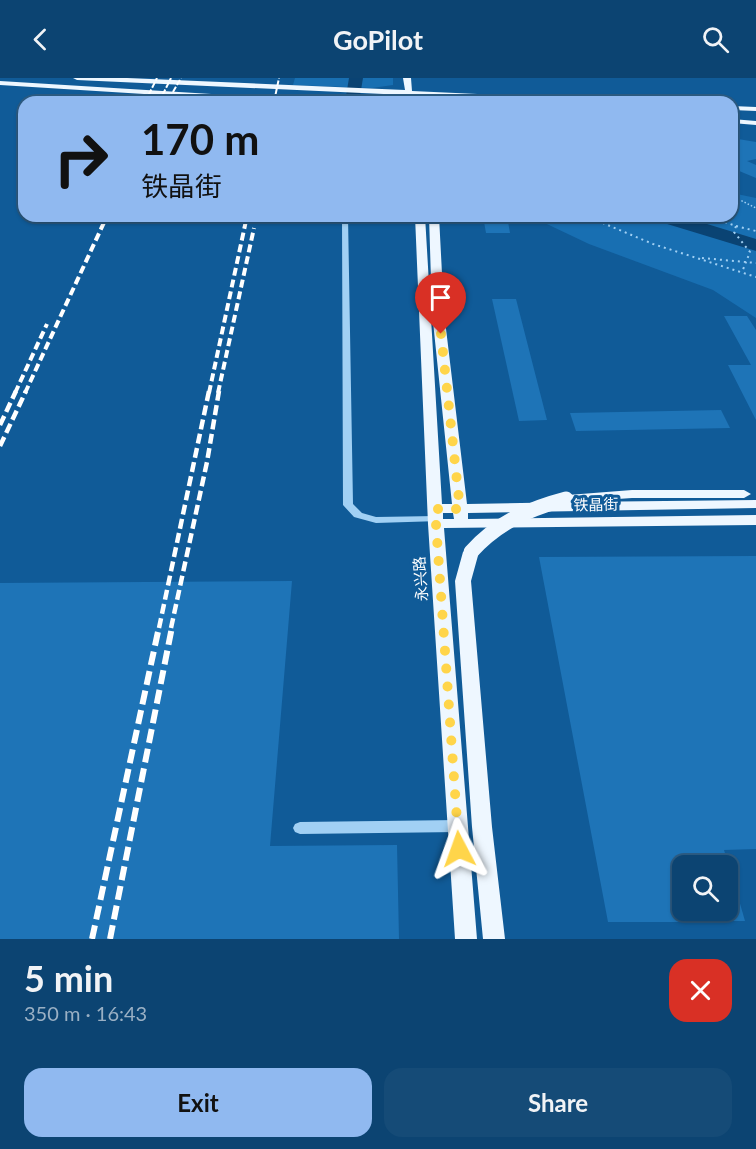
<!DOCTYPE html>
<meta charset="utf-8">
<style>
:root{--surface:#0c4472;--page:#154b77;--text:#f1f3f6;--muted:#9ab0c4;--line:#2c5c84;--accent:#90b9f0}
body{margin:0;font-family:Lato,"Noto Sans SC",sans-serif;background:var(--page);color:var(--text);height:100vh;display:flex;flex-direction:column;font-size:22px;white-space:nowrap}
*{box-sizing:border-box;margin:0}
p{font-size:20px;color:var(--muted)}
.icon{flex:none;width:33px;height:33px;fill:none;stroke:currentColor;stroke-width:2;stroke-linecap:round;stroke-linejoin:round}
.map{position:relative;height:861px;overflow:hidden}
.side{display:flex;flex-direction:column;background:var(--surface);flex:1}
.side>*{flex:none}
.top-card{position:absolute;left:18px;top:18px;width:720px;height:126px;border-radius:18px;box-shadow:0 2px 4px #0004,0 0 0 2px var(--line);background:#90b9f0;color:#111;overflow:hidden}
.fabs{position:absolute;left:672px;top:777px;display:grid;gap:12px}
.fabs a{display:grid;place-items:center;width:66px;height:66px;border-radius:12px;background:var(--surface);box-shadow:0 2px 4px #0004,0 0 0 2px var(--line);font-size:30px}
.pin{position:absolute;display:grid;place-items:center;width:51px;height:51px;color:#fff;margin:-62px -26px;border-radius:50% 50% 50% 0;rotate:-45deg;box-shadow:0 0 6px #0007}
.pin .icon{rotate:45deg}
.me{position:absolute;width:66px;margin:-33px;rotate:356deg;stroke-linejoin:round;filter:drop-shadow(0 0 4px #0008)}
.turn{display:flex;align-items:center;gap:21px;height:126px;padding:0 24px;font-size:27px}
.turn .icon{width:78px;height:78px;stroke-width:2.5}
.turn b{display:block;font-size:42px;line-height:51px}
.round{display:grid;place-items:center;flex:none;width:63px;height:63px;border-radius:18px;background:var(--page)}
.overview{display:flex;align-items:center;justify-content:space-between;height:102px;padding:0 24px}
h1{font-size:36px;font-weight:700;line-height:45px}
.button{display:flex;gap:12px;margin-top:auto;padding:12px 24px}
.button a{flex:1;height:69px;border-radius:18px;background:var(--accent);color:#111;font-size:24px;font-weight:700;line-height:69px;text-align:center}
.button a+a{background:var(--page);color:var(--text)}
header{display:flex;justify-content:space-between;align-items:center;height:78px;padding:0 24px;background:var(--surface);font-size:27px;font-weight:700}
.map>svg:first-child{display:block}
.green{fill:#186fb2}
.lines{fill:none;stroke-linecap:round;stroke-linejoin:round}
.river{fill:#0a4373;fill-rule:evenodd}
.building{fill:#1e74b7}
.path-far1{stroke:#a1d0f4;stroke-width:1.5;stroke-dasharray:1.5 2;stroke-linecap:butt}
.path{stroke:#a1d0f4;stroke-width:2;stroke-dasharray:2 4;stroke-linecap:butt}
.minor{fill:#a1d0f4;fill-rule:evenodd}
.major{fill:#eef7ff;fill-rule:evenodd}
.rail-far3{stroke:#fff;stroke-width:2;stroke-dasharray:6 2;stroke-linecap:butt}
.rail-far2{stroke:#fff;stroke-width:4;stroke-dasharray:8 4;stroke-linecap:butt}
.rail-far1{stroke:#fff;stroke-width:4.5;stroke-dasharray:10 4.5;stroke-linecap:butt}
.rail{stroke:#fff;stroke-width:6;stroke-dasharray:14 6;stroke-linecap:butt}
.major-bridge{stroke:#eef7ff;stroke-width:15}
.route{stroke:#ffd54a;stroke-width:10;stroke-dasharray:0 18}
.labels{text-anchor:middle;dominant-baseline:central;stroke-width:6;stroke-linejoin:round;paint-order:stroke}
.street-label{font-size:15px;fill:#fff;stroke:#105b98}
</style>
<header><svg class="icon" aria-label="back" viewBox="0 0 24 24"><path d="M15 5l-7 7 7 7"/></svg>GoPilot<svg class="icon" aria-label="search" viewBox="0 0 24 24"><circle cx="10" cy="10" r="6"/><path d="M15 15l6 6"/></svg></header>
<div class="map">
<svg width="756" height="861" viewBox="0 0 756 861">
<rect width="100%" height="100%" fill="#105b98"/>
<path class="green" d="M295 0H393V7L372 10 293 7Z
M732 115 756 120V240L713 212 589 166 530 138H732Z"/>
<g class="lines">
<path class="river" d="M349 0H363L359 24H345Z
M652 138H681L756 161V173L654 142Z"/>
</g>
<path class="building" d="M732 60 756 64V81L747 83 756 87V100L732 90Z
M483 138H507L510 155H486Z
M492 221H516L547 342 519 343Z
M724 238H747L756 252V342L728 287H751Z
M721 332 730 350 576 353 570 335Z
M756 478V771L724 772 729 788H682V844H608L539 479Z
M292 503 270 768 397 767 399 861H0V505Z
M728 794H731L745 843H728Z"/>
<g class="lines">
<path class="path-far1" d="M732 118 756 130"/>
<path class="path" d="M586 138 653 166 756 199
M708 138 736 148 734 154 750 174 742 194
M736 148 756 153
M702 180 756 185"/>
<path class="minor" d="M342 138H348L353 426 362 435 376 439 436 438 441 441 440 443 376 445 354 439 343 427Z
M458 742 463 744 465 748 463 752 458 754 300 756 295 754 293 750 295 746 300 744Z"/>
<path class="major" d="M73 0H127L405 12 403 0H411L412 13 611 22 615 24H559L413 17 414 24H406L405 17 77 2Z
M0 3 309 22 313 24H271L0 7Z
M732 28 756 29V33L732 32Z
M732 41 756 43V47L732 45Z
M415 138H425L442 426H452L432 234 429 138H439L444 234 467 426 573 424 566 420 568 417 632 412H744L751 416 744 420H632L574 424 756 422V430L468 435V441L756 437V447L444 450 477 861H455L428 446ZM443 435H453L454 441H443Z
M471 469 479 474 471 503 492 749 505 861H483L472 749 455 503 463 474Z"/>
<path class="rail-far3" d="M169 21 181 0
M145 24 157 0
M159 24 171 0
M274 24 279 0"/>
<path class="rail-far2" d="M15 315 47 246
M25 315 107 138
M209 315 247 138
M218 315 254 150"/>
<path class="rail-far1" d="M0 347 16 313
M0 368 26 313
M159 550 209 313
M171 550 207 384 219 313"/>
<path class="rail" d="M92 861 159 549
M110 861 172 549"/>
<path class="major-bridge" d="M471 474C497 445 528 431 566 421"/>
</g>
<g class="lines">
<path class="route" d="M441 256 460 431H436V446L459 771"/>
</g>
<g class="labels">
<g class="street-label">
<text transform="translate(596 426) rotate(-1)">铁晶街</text>
<text transform="translate(420 501) rotate(-94)">永兴路</text>
</g>
</g>
</svg>
<div class="fabs">
<a><svg class="icon" aria-label="search" viewBox="0 0 24 24"><circle cx="10" cy="10" r="6"/><path d="M15 15l6 6"/></svg></a>
</div>
<div class="pin" style="left:441px;top:256px;background:#d93025"><svg class="icon" aria-label="arrive" viewBox="0 0 24 24"><path d="M6 21V4h12l-3 4 3 4H6"/></svg></div>
<svg class="me" style="left:459px;top:771px" viewBox="-20 -20 40 40"><path d="M0-17L14 15 0 8-14 15z" fill="#ffd54a" stroke="#fff" stroke-width="4"/></svg>
<div class="top-card">
<div class="turn"><svg class="icon" aria-label="right" viewBox="0 0 24 24"><path d="M7 20v-9h11M14 6l5 5-5 5"/></svg><div><b>170 m</b>铁晶街</div></div>
</div>
</div>
<section class="side">
<div class="overview"><div><h1>5 min</h1><p>350 m · 16:43</p></div><a class="round" style="background:#d93025;color:#fff"><svg class="icon" aria-label="close" viewBox="0 0 24 24"><path d="M6 6l12 12M18 6L6 18"/></svg></a></div>
<div class="button"><a>Exit</a><a>Share</a></div>
</section>
